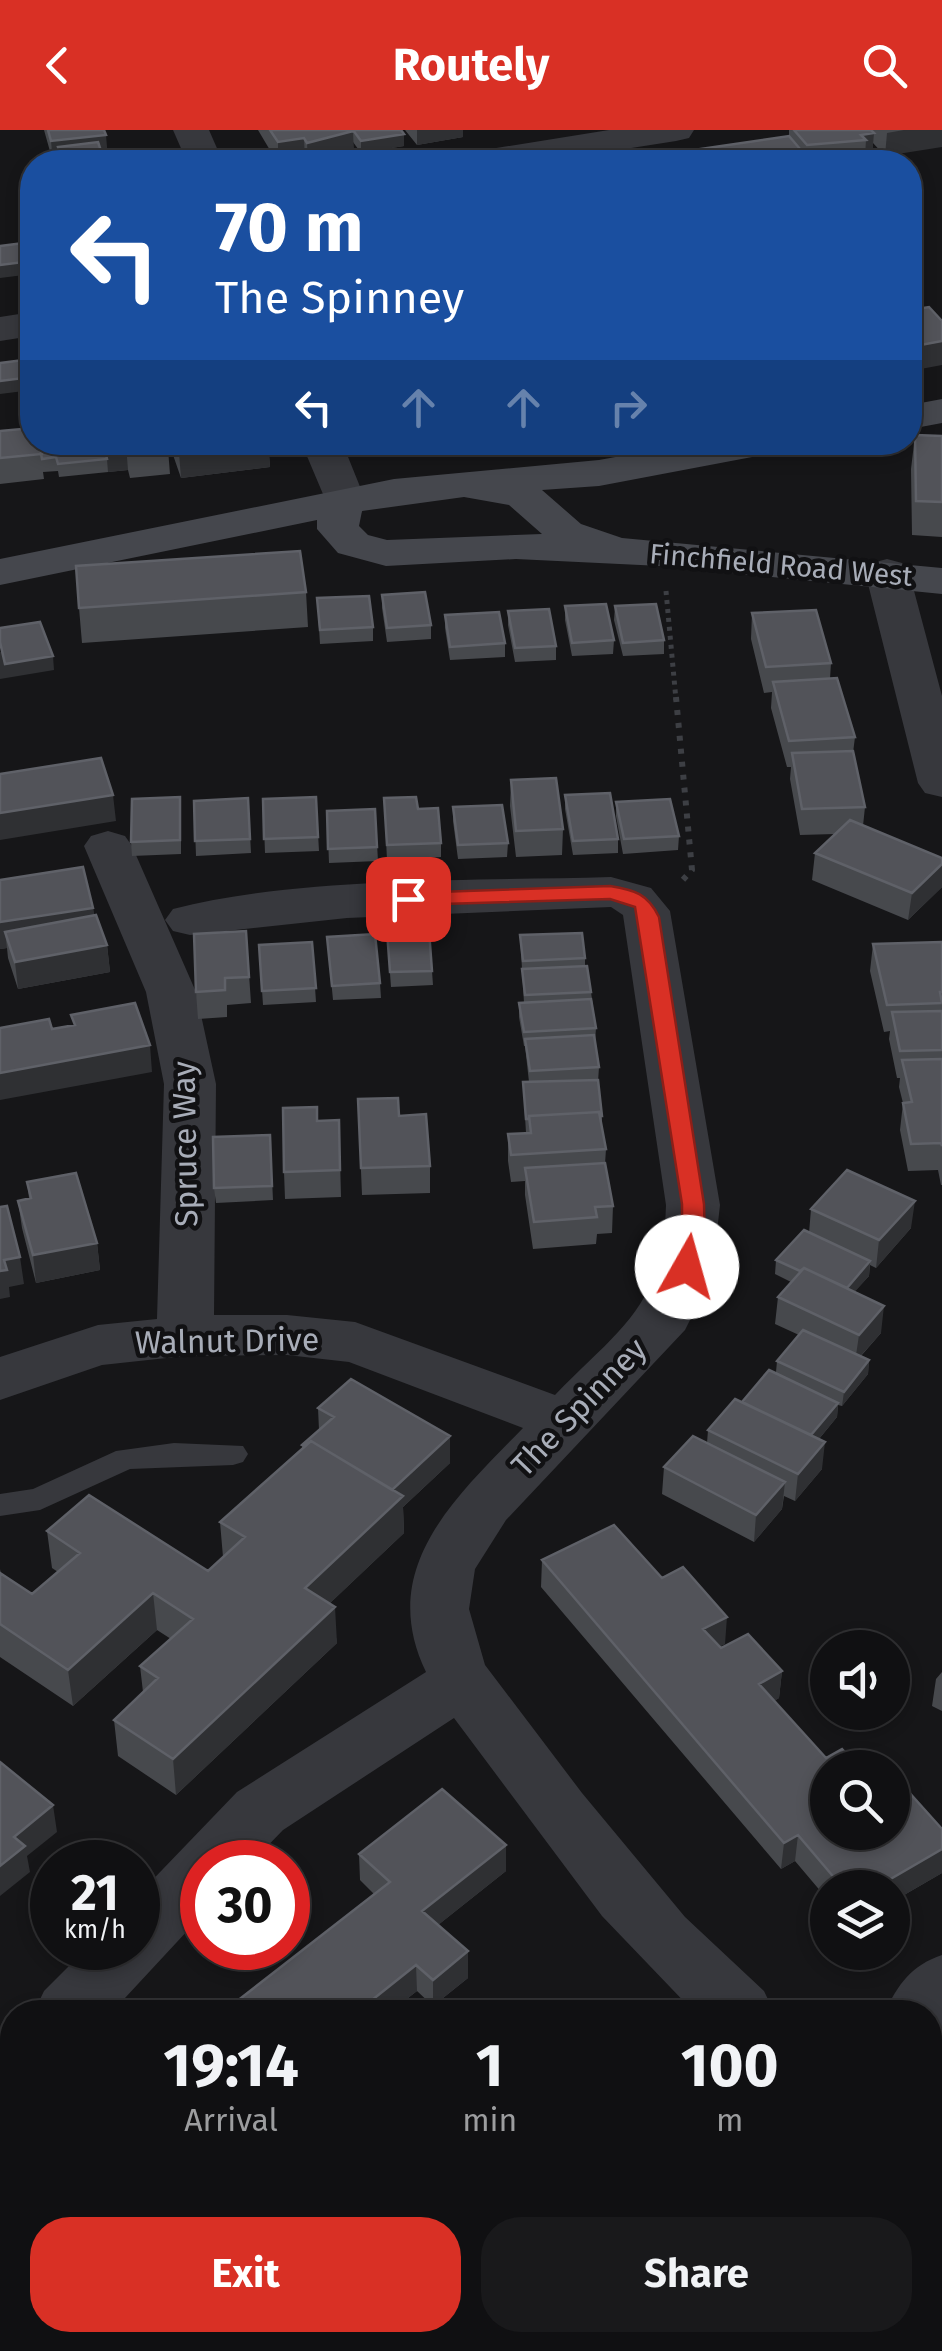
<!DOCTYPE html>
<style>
:root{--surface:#101012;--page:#19191b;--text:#f1f3f6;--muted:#9c9d9f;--line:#303032;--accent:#d93025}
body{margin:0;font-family:"Fira Sans",sans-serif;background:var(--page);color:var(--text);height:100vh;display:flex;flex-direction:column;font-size:38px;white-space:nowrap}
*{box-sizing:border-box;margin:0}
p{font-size:32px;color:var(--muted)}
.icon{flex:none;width:55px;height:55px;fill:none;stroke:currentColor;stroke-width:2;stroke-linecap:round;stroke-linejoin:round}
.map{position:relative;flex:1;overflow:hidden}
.side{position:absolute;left:0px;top:1870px;width:942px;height:352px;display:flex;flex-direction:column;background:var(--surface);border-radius:40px 40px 0 0;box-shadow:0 5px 15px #0003,0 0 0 2px var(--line)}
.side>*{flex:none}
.top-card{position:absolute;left:20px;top:20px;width:902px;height:305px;border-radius:40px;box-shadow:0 5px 15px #0003,0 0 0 2px var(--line);background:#1a4fa0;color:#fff;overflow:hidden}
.fabs{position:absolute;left:810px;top:1500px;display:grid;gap:20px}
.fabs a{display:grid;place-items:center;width:100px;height:100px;border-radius:50%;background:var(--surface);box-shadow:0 5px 15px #0003,0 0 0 2px var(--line);font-size:50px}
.speed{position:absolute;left:30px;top:1710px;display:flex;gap:20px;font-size:50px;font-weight:700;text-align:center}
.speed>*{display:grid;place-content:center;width:130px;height:130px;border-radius:50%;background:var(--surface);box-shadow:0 5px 15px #0003,0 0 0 2px var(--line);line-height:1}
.speed small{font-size:25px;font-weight:400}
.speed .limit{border:15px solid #d22;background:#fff;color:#111}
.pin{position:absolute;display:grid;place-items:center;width:85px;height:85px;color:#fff;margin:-42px;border-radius:20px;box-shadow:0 5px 15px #0006}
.me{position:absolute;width:110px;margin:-55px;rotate:7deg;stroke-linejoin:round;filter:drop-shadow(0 0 8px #0008)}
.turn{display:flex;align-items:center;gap:35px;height:210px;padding:0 30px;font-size:45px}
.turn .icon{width:130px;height:130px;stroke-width:2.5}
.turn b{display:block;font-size:70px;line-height:85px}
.lanes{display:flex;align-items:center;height:95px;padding:0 30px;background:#0003;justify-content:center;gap:50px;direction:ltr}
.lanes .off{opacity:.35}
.eta{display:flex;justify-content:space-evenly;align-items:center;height:170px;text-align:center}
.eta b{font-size:60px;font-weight:700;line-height:70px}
.action{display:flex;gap:20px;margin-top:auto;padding:20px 30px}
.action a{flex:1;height:115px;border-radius:40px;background:var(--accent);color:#fff;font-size:40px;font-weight:700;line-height:115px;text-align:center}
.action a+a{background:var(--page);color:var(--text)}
header{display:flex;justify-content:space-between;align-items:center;height:130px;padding:0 30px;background:var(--accent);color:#fff;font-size:45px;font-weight:700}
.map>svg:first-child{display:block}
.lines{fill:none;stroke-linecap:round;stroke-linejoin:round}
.path-far1{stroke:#3d3f44;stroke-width:5;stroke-dasharray:4 5;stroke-linecap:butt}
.path{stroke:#3d3f44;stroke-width:6;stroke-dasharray:5 8;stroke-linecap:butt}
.lane{fill:#37383d;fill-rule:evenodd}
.street{fill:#37383d;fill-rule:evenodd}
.secondary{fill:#45474d;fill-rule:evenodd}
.wall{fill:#47494d}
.shaded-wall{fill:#2f3033}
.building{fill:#525359;stroke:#5f6168;stroke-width:2.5}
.route{fill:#d93025;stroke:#8d1f18;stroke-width:2.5}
.labels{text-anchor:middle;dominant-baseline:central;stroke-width:9;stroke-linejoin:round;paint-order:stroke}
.far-street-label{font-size:28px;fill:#a8adb8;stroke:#111113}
.street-label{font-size:32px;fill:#a8adb8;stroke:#111113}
</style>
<header><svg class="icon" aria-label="back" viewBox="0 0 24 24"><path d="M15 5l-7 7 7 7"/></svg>Routely<svg class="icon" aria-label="search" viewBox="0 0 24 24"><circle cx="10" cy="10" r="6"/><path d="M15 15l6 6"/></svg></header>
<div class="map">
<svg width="942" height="2221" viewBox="0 0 942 2221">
<rect width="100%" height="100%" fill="#161618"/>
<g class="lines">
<path class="path-far1" d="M666 461 676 570"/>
<path class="path" d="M676 567 692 740 680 753"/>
<path class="lane" d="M174 1313 243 1316 248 1324 243 1332 233 1335 130 1339 40 1380 0 1386V1364L33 1359 116 1321Z"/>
<path class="street" d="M173 0H209L223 32H187Z
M609 0H694L689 8 676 11 542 32H460L465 24 478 21Z
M32 182V206L0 211V187Z
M301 312H342L367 374 361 383 346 387 331 383Z
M887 429 902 433 909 442 942 566V667L925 663 918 653 865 442 872 433Z
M108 701 125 706 132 716 196 862 216 954 214 1185H287L355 1192 555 1265C621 1197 663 1177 666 1075L623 785 611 777 347 788 190 805 173 801 165 790 173 779C302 746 476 751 611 747L651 758 670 781 720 1075 712 1146 685 1200 506 1390 475 1439 469 1479 485 1535 582 1663 685 1787 764 1861 774 1882H694L602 1786 454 1588 283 1700 252 1732H202V1785L112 1882H34L44 1861 87 1818H138V1765L237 1662 426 1542C376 1438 455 1368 523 1298L349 1232 287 1225 185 1226 102 1235 0 1270V1227L98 1195 157 1189 164 954 146 862 84 716 91 706Z
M942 1825V1903L930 1908V1882H885C898 1854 912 1835 942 1825Z
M12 1898V1963L0 1967V1902Z
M930 1980 942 1985V2051L930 2046Z
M577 2210H661L666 2221H582Z"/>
<path class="secondary" d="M942 269V293L910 299V275Z
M698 312H788L783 321 768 324 599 356 542 360 581 394 622 408 942 438V464L661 436 516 429 386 436 338 423 317 399V390L0 455V429L394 349 599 330ZM464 367 509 375 542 404 387 410 368 405 359 396 362 381Z"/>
</g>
<path class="wall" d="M44 0H104L108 29 104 30 122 32H53Z
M258 0H401L404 16 361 23 353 12 354 25 323 32H306L305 31 277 32Z
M405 0H463V7L417 15Z
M789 0H942L885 26 873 13 872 26 865 27 864 32H652V28L789 6Z
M0 301 32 312 168 319 170 344 130 348 128 340 59 347 58 341 43 342 44 349 0 354Z
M915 305 942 306V407L912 405 911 339Z
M171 312H268L270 337 181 348 172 322Z
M306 462 308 497 82 513 79 478Z
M382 465 431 495V509L387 512 382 478Z
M317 468 373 497V511L320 514Z
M565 476 614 510 613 524 572 526 565 490Z
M615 476 664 510V524L623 526 614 490Z
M508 481 556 516V530L515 532 508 495Z
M752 483 831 533 830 549 855 607 853 623 865 677 863 696 942 728V757L908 790 812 750 815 723 835 704 800 705 790 649 791 637H787L771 578 772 562 764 563 751 509Z
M445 485 505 513V527L450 530 445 498Z
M511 650 563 699 562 725 516 727 510 676Z
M565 665 618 709V723L573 725 565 679Z
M316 667 319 721 265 723 263 669Z
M248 668 251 723 196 726 194 671Z
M384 668 418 679 441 713V727L387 730Z
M616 672 679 706 678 720 623 724 616 686Z
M453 677 508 713 507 727 458 729 453 691Z
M375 679 378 731 329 733 327 681Z
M181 681V724L132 726 131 712Z
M0 750 93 778 94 786 107 815 110 842 18 859 8 828 7 818 0 819Z
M246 801 251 873 227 875V887L198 889 196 862Z
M520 805 585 828V836L591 862 596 898 595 912 599 937 598 952 602 986V997L606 1019 605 1034 613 1076 612 1103 597 1104 596 1114 533 1119 525 1065V1051L511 1052 508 1031V1004L526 1003 523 952H529L525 916H524L519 887V873H524Z
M327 807 380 853 381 868 333 870Z
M312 812 316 872 263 875 259 815Z
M942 812V1055H941L938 1040 908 1041 900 1000 903 973 899 957 900 948H897L889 909 890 901 884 902 870 841 873 814Z
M388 816 432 841 433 855 391 857Z
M358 969 399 986 430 1036V1063L362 1065Z
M339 990 341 1067 285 1069 284 1042 318 991Z
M270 1005 273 1070 216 1073 214 1058Z
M27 1052 97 1113 100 1140 36 1153 22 1098 18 1071 29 1068Z
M811 1079 911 1098 876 1138 870 1135 869 1146 854 1162 881 1203 861 1226 869 1230 868 1244 842 1276 838 1275 837 1287 819 1309 822 1339 795 1371 784 1366 782 1379 754 1412 662 1364 664 1337 707 1313 708 1300 776 1242 777 1231 799 1205 775 1194 778 1167 791 1152 775 1144 776 1130 809 1103Z
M318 1278 450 1333 403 1377 404 1403 330 1473 337 1513 176 1665 118 1626 114 1590 143 1562 140 1536 171 1509 157 1500 73 1576 0 1527V1439L1 1444 32 1464 58 1442 52 1438 47 1401 208 1441 223 1427 220 1392 302 1318V1315L319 1300Z
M542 1430 662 1448 725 1514 719 1516 721 1518 782 1541 779 1568 774 1571 828 1638 942 1699V1743L892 1772V1758H828V1770L795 1731 781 1739 541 1457Z
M942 1542V1581L932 1576 936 1549Z
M506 1715V1741L438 1795 468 1821V1848L433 1876 417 1861 390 1882H223L374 1764 360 1750 359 1724Z
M12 2065V2201L0 2188V2075Z"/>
<path class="shaded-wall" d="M417 0H463V7L417 15Z
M904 0H942V17L885 26 887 3Z
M353 1 354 25 323 32H308L307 13Z
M874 3 872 26 865 27 866 10 861 5Z
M404 4V16L361 23V11Z
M106 5 108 29 71 32 58 17 60 32H53L51 11Z
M304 8 305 31 278 32V12Z
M806 26V32H769Z
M32 131V144L0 148V135Z
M942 211V235L910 241V217Z
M32 247V260L0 264V251Z
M268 312 270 337 181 348 179 323Z
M403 312H438L403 317Z
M126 315 128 340 108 342 106 317Z
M0 522 53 526 54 540 0 549Z
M113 665 116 691 0 710V683Z
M942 734V757L908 790 912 763Z
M93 778 96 804 5 802 7 818 0 819V792Z
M107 815 110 842 18 859 15 832Z
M150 915 152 942 0 970V943Z
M915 1071 911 1098 876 1138 879 1110Z
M97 1113 100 1140 36 1153 33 1125Z
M20 1127 24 1154 9 1157 10 1167 0 1169V1141L4 1130Z
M870 1131 869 1146 842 1176 843 1162Z
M884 1176 881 1203 855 1232 859 1205Z
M869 1230 868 1244 842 1276 844 1262Z
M838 1273 837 1287 808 1322 809 1307Z
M450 1306V1333L403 1377 404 1403 307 1495 305 1458 386 1366Z
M825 1312 822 1339 795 1371 798 1344Z
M785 1352 782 1379 754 1412 756 1385Z
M153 1463 157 1500 73 1576 68 1540Z
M335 1477 337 1513 176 1665 173 1629Z
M727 1487 725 1514 701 1526 703 1499Z
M782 1541 779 1568 757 1581 759 1554Z
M53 1675 57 1702 27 1726 30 1742 0 1766V1736L14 1707Z
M798 1705 795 1731 781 1739 784 1713Z
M506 1715V1741L423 1807 422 1781Z
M942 1719V1743L892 1772V1758H875Z
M468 1821V1848L433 1876V1850Z
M416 1835 417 1861 390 1882H357Z
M12 2174V2199L8 2177Z
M423 2210H448L437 2221H412Z"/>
<path class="building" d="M48 0H104L106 5 51 11Z
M270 0H352L353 1 307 13 304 8 278 12Z
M353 0H401L404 4 361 11Z
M794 0H871L874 3 861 5 866 10 807 15Z
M789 6 806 26 769 32H656L652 28 687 21Z
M98 12 104 30 121 29 122 32H63L58 17Z
M590 25 595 32H539Z
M32 112V131L0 135V116Z
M929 177 942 191V211L910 217V180Z
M32 229V247L0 251V233Z
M32 298V312H39L42 324 0 328V301Z
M915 305 942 306V372L916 371Z
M39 312H103L107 329 58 334 56 327 42 329Z
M105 312H166L168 319 128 323 126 315 106 317Z
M176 312H263L179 323Z
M300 421 306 462 79 478 76 436Z
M425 462 431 495 387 498 382 465Z
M369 466 373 497 320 500 317 468Z
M606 474 614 510 572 513 565 476Z
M656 474 664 510 623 513 615 476Z
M549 479 556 516 515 518 508 481Z
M816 480 831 533 766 537 752 483Z
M499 482 505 513 450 517 445 485Z
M40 492 53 526 5 534 0 512V498Z
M837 548 855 607 789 611 773 552Z
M853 621 865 677 802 679 792 623Z
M101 628 113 665 0 683V644Z
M556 648 563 699 516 701 511 650Z
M610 663 618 709 573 711 565 665Z
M180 667V710L131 712 132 669Z
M316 667 318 707 264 709 263 669Z
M416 667 418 679 438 678 441 713 387 715 384 668Z
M248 668 250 709 195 711 194 671Z
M670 669 679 706 624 709 616 672Z
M502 675 508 713 458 715 453 677Z
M375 679 377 717 328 719 327 681Z
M850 690 942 728V734L912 763 815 723Z
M83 737 93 778 0 792V750Z
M96 785 107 815 15 832 5 802Z
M429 800 432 841 390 842 387 801Z
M246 801 249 847 225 848V860L196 862 194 804Z
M582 803 585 828 523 831 520 805Z
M375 804 380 853 332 856 327 807Z
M312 812 316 858 262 861 259 815Z
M942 812V862H940L942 873 887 875 873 814Z
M587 836 591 862 525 865 522 839Z
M591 869 596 898 524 902 519 873Z
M135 873 150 915 0 943V898L49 889 52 899 75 895 71 885Z
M942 881V920L900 921 892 882Z
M594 905 599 937 530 941 525 909Z
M942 929V1016L941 1013 911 1014 903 973 912 972 902 930Z
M598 950 602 986H600L599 982 529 986V989H526L523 952Z
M398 968 399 986 426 984 430 1036 361 1038 358 969Z
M317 977V991L339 990 340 1040 284 1042 283 978Z
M599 982 606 1019 511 1025 508 1004 531 1003 529 986Z
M270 1005 272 1056 214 1058 213 1007Z
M605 1033 613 1076 595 1077 597 1087 534 1092 525 1038Z
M847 1040 915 1071 879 1110 811 1079Z
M76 1043 97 1113 33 1125 18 1071 31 1068 27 1052Z
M7 1076 20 1127 4 1130 7 1140 0 1141V1077Z
M804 1100 870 1131 847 1158 804 1138 800 1141 776 1130Z
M804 1138 884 1176 859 1205 778 1167Z
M803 1200 869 1230 844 1262 777 1231Z
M769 1240 838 1273 811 1305 742 1272Z
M351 1249 450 1306 392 1360 311 1311 304 1316 302 1315 334 1287 318 1278Z
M735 1269 825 1312 798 1344 708 1300Z
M693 1306 785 1352 756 1385 664 1337Z
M311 1311 403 1366 305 1458 335 1477 173 1629 114 1590 158 1548 140 1536 193 1489 153 1463 68 1540 0 1494V1443L32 1464 80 1423 47 1401 89 1365 208 1441 245 1407 220 1392Z
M614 1395 662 1448 683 1437 727 1487 703 1499 721 1518 748 1504 782 1541 759 1554 826 1628 842 1619 859 1638H828V1702H892V1653L898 1650 942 1699V1719L875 1758H843L798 1705 784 1713 542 1430Z
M0 1632 53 1675 14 1707 25 1716 0 1736Z
M442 1659 506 1715 422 1781 468 1821 433 1850 416 1835 357 1882H223L390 1752 359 1724Z
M12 2065V2174L8 2177 0 2168V2075Z
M930 2097 942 2106V2213L935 2221H797L806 2210H930Z
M275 2210H423L412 2221H261Z"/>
<path class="route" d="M610 756C635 760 648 764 659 787L704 1074 705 1112 698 1137 687 1145 676 1137 682 1112V1074L635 777 610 769 408 775 398 769 408 763Z"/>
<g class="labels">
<g class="far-street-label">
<text transform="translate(781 435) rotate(5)">Finchfield Road West</text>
</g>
<g class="street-label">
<text transform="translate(185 1014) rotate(-91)">Spruce Way</text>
<text transform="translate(227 1211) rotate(-1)">Walnut Drive</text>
<text transform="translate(579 1277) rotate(-46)">The Spinney</text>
</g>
</g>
</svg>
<div class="fabs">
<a><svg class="icon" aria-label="sound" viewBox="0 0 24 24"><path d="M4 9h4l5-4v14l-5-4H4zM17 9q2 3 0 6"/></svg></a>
<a><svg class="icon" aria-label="search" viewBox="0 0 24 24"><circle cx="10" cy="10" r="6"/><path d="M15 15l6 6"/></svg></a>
<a><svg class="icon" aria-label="layers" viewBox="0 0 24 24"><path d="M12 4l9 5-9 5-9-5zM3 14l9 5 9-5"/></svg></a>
</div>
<div class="speed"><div>21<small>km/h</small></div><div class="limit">30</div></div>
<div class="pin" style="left:408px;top:769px;background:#d93025"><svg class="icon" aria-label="arrive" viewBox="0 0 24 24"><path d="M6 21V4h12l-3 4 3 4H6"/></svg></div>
<svg class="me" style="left:687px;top:1137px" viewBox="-20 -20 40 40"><circle r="19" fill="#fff"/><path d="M0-13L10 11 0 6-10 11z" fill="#d93025"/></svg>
<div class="top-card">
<div class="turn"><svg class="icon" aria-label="left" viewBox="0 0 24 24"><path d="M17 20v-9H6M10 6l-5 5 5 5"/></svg><div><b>70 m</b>The Spinney</div></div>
<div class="lanes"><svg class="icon" aria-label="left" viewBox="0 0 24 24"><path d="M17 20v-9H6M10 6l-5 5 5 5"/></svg><svg class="icon off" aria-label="ahead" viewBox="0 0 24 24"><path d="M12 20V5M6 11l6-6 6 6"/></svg><svg class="icon off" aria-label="ahead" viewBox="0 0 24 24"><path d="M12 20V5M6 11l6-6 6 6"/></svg><svg class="icon off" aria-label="right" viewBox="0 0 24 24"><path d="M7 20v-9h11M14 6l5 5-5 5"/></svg></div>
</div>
<section class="side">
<div class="eta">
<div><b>19:14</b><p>Arrival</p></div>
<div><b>1</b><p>min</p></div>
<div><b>100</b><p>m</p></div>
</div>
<div class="action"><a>Exit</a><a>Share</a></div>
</section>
</div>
